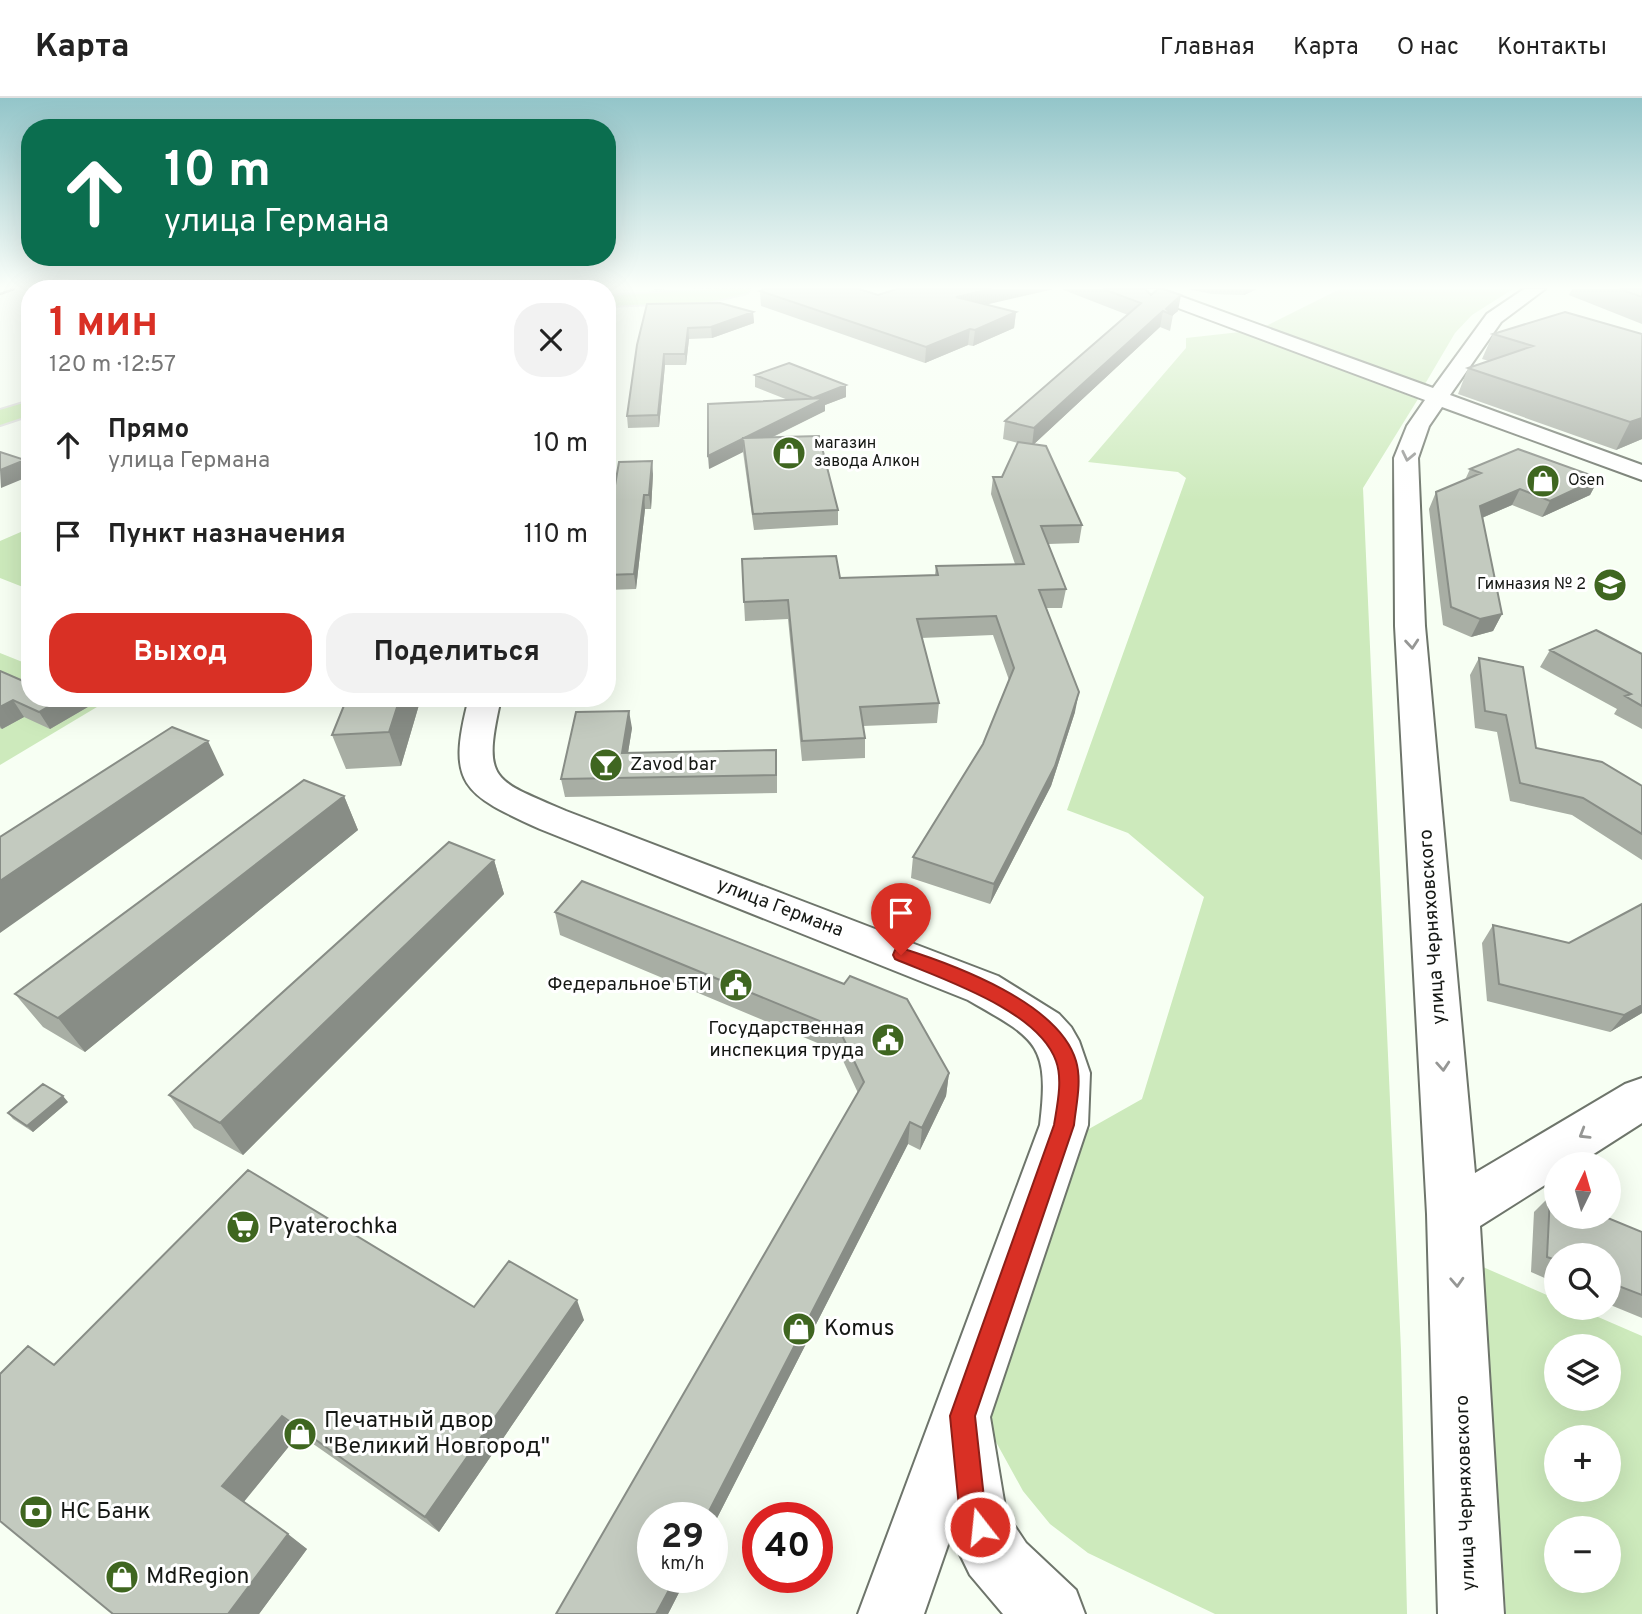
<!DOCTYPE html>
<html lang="ru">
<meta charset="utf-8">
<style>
:root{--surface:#fff;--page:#f2f2f2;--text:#222;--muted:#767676;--line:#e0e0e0;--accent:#d93025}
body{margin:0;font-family:Overpass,sans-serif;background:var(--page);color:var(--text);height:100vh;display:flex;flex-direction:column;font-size:26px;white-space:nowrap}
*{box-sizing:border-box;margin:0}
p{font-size:23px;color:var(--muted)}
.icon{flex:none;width:38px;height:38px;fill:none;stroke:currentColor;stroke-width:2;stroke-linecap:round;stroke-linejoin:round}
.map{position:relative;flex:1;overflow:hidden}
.drawer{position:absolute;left:21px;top:182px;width:595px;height:427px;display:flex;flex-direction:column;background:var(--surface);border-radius:28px;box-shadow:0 7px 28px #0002}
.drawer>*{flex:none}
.top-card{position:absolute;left:21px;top:21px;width:595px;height:147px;border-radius:28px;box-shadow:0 7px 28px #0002;background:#0b6e4f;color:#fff;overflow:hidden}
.needle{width:46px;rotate:5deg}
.fabs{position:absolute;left:1544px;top:1054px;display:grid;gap:14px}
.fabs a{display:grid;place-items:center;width:77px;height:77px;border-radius:50%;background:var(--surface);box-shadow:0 7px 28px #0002;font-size:35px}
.speed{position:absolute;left:637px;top:1404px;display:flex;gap:14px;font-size:35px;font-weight:700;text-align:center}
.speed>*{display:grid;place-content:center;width:91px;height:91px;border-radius:50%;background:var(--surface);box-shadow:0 7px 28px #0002;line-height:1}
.speed small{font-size:18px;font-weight:400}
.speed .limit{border:10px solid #d22;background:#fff;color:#111}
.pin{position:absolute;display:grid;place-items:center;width:60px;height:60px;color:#fff;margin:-72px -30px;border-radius:50% 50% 50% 0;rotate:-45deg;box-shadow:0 0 7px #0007}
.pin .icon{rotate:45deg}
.me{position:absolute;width:77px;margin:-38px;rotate:344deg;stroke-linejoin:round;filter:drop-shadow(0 0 5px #0008)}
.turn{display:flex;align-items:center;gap:24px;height:147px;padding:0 28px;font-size:32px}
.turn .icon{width:91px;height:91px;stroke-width:2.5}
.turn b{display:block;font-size:49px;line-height:60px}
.round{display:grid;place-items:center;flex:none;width:74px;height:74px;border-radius:28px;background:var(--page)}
.head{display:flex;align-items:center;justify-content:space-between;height:119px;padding:0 28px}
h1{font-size:42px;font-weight:700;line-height:52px;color:var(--accent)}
.button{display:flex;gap:14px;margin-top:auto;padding:14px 28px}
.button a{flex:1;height:80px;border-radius:28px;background:var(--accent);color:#fff;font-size:28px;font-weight:700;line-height:80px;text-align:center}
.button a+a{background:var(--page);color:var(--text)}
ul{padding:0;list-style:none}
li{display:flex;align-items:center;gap:21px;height:91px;padding:0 28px}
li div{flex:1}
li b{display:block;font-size:26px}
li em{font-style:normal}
header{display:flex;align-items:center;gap:42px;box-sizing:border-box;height:98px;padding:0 35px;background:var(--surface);border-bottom:2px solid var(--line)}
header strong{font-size:33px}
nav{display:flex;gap:38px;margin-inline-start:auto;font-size:24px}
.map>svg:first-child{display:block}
.green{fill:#cdeabc;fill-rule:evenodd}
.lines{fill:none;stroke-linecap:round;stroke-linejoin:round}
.minor-casing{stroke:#6e756b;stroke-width:4}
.major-casing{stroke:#dedfde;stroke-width:4}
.minor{fill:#fff;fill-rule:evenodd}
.major{fill:#c9ebb2;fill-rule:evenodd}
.rail{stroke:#61655f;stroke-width:2.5}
.wall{fill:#a8aea4}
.shaded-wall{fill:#888d86}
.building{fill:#c3cabf;stroke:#888d86;stroke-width:2}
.oneway{stroke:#969795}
.route{fill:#d93025;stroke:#8d1f18;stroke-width:2}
.labels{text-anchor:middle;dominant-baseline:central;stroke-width:6;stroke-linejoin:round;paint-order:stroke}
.far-poi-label{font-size:16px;fill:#151814;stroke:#fff;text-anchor:start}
.poi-label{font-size:19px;fill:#151814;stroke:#fff;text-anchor:end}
.street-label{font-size:19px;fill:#151814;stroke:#fff}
.near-poi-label{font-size:23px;fill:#151814;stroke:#fff;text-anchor:start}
</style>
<header>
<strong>Карта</strong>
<nav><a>Главная</a><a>Карта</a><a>О нас</a><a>Контакты</a></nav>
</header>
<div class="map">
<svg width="1642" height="1516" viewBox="0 0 1642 1516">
<rect width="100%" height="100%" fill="#f7fff3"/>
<path class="green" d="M1340 191H1513L1472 217 1455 235 1425 286 1266 228Z
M1240 234 1418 301 1363 390 1401 1252 1407 1516H1215L1088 1455 1050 1426 1023 1393 990 1333V1281L1080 1036 1142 1001 1204 799 1128 735 1067 712 1186 380 1178 374 1088 364 1186 250V240Z
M30 430V490L28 491 0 480V443Z
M0 555 30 567V600H112L0 667Z
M1483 1169 1556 1201V1209H1575L1642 1238V1516H1506ZM1556 1248H1608V1300H1556ZM1556 1339H1608V1391H1556ZM1556 1430H1608V1482H1556Z"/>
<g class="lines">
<defs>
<path id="minor" d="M1135 191H1160L1433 290 1487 216 1524 191H1545L1501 224 1450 297 1642 367V382L1442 309 1429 328 1418 360 1425 528 1475 1075 1625 986 1642 980V1025L1578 1066H1556V1080L1480 1128 1504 1516H1438L1427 1116 1395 528 1394 360 1407 328 1425 302 1138 195Z
M469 600H501C482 684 492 681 566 713L998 878 1059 916 1071 929 1079 943 1090 975 1088 1027 990 1319 1006 1415 1026 1445 1076 1492 1085 1516H1003L970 1477 951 1438 924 1516H858L1040 1027C1050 945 1036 941 968 902L540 731C463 696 446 687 469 600Z"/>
<path id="major" d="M719 191H750L747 195 708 204 607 208V198Z
M30 303V317L0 327V312Z"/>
</defs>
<use href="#minor" class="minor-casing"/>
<use href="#major" class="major-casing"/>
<use href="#minor" class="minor"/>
<use href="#major" class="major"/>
<path class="rail" d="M0 196 14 191"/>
</g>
<path class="wall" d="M654 191H674L654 192Z
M1061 191H1145L1151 197 1178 213 1173 217 1170 233 1160 229 1034 346 1082 427 1079 445 1048 446 1066 491 1062 510H1046L1075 614 1051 688 990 806 911 780 913 759 983 646 1009 582 993 537 921 540 939 605 937 625 863 628 865 640V660L802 663 788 521 745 523 744 504 840 480 935 477 936 468 1015 466 991 396 993 379H1002L1018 345 1003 341 1005 323 1128 217Z
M1187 191H1257L1244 197 1212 196Z
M1572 191H1642V226L1569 197Z
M760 193 878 197 987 207 1016 214 1014 230 973 248 968 247 925 265 761 208Z
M647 206 753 214 754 225 712 240 689 241 686 267H665L659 329 628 330 627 318Z
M1493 236H1642V341L1616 352 1458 296 1468 270 1489 263 1482 261Z
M755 277 846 299 825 307V313L773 339 838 412V427L754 432 743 354 709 371 788 302 755 289Z
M1470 371 1599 380 1590 397 1542 419 1512 407 1482 420 1502 516 1493 533 1471 539 1443 527 1429 411 1436 394 1465 382Z
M653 376 651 411H645L636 491 607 492V434Z
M1550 552 1642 556V631L1614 616 1617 611 1540 569Z
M1479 560 1536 650 1642 688V762L1572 717 1510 703 1497 634 1475 630 1470 577Z
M0 573 30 600H89L93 606 50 631 24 619 2 631 0 630Z
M347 600H421L401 668 346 671 332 637Z
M632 630 628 655 777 670V695L565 699 561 681Z
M344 698 358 732 85 954 43 929 15 896Z
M494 762 504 796 243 1057 194 1030 169 997Z
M1642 806V915L1610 934 1487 903 1482 845 1493 827 1569 845Z
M555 814 949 975 946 998 920 1052 908 1046 668 1516H556L858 995 839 954 560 837Z
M68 1004 33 1034 13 1021 8 1015Z
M1550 1098 1642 1134V1220L1608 1206V1157H1556V1185L1531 1174 1534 1114Z
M474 1209 584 1222 439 1434 299 1336 243 1404 307 1451 259 1516H113L54 1267Z"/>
<path class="shaded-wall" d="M992 191H1054L955 214 956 199Z
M1246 191H1257L1244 197Z
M1181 197 1178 213 1173 217 1166 211Z
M1163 213 1160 229 1032 348 1034 330Z
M753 214 754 225 712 240 711 229Z
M1016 214 1014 230 973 248 975 232Z
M688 230 689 241 686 267 685 256Z
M970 231 968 247 925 265 926 249Z
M664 256 665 267 659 329 658 317Z
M846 287V299L825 307V313L744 353 743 341 813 300Z
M1642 320V341L1616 352 1630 324Z
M743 341V354L709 371 708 358Z
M25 362 30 371V378L1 390 0 372Z
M652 363 653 376 651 411 649 397Z
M1599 380 1590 397 1542 419 1550 403Z
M1520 391 1512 407 1472 424 1480 408Z
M644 397 645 411 636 491 634 476Z
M1502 516 1493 533 1471 539 1480 521Z
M1079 594 1075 614 1051 688 990 806 994 786Z
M63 600H89L93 606 50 631 39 614Z
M400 600H421L401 668 389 634Z
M13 602 24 619 2 631 0 628V609Z
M629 613 632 630 625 673 622 655Z
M208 643 224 677 0 835V783Z
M344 698 358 732 85 954 58 920Z
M494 762 504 796 243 1057 220 1025Z
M1642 907V915L1610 934 1624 917Z
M949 975 946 998 920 1052 922 1030Z
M63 998 68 1004 33 1034 27 1028Z
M910 1024 908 1046 712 1430V1419H706Z
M577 1202 584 1222 439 1434 425 1419Z
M282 1318 299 1336 243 1405 222 1388Z
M288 1436 307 1451 259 1516H228Z
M676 1479H687L668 1516H656Z"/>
<path class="building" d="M764 191H859L878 197 897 191H992L956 199 1016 214 975 232 970 231 926 249 760 193Z
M1103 191H1145L1151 197 1158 191H1163L1181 197 1166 211 1173 217 1163 213 1034 330 1005 323 1141 205Z
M1620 191H1642V199Z
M720 205 753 214 711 229 688 230 685 256H664L658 317 627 318 637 247 647 206Z
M1565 214 1642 236V320L1630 324 1468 270 1533 248 1493 236Z
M789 265 846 287 813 300 755 277Z
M825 300 708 358V306Z
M819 338 838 412 753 416 743 340Z
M1018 344 1046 348 1082 427 1041 428 1066 491 1039 492 1079 594 1055 668 994 786 913 759 983 646 1014 570 996 518 917 521 939 605 860 609 865 640 802 643 788 502 744 504 742 461 836 458 840 480 938 477 936 468 1024 466 993 379H1002Z
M1518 351 1599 380 1550 403 1520 391 1480 408 1502 516 1480 521 1451 509 1436 394 1481 375 1470 371Z
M0 354 25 362 0 372Z
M652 363 649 397H644L634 476 607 477V434L619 364Z
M1596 532 1642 556V608L1625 598 1631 596 1550 552Z
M1479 560 1523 569 1536 650 1602 664 1642 688V736L1583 700 1520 685 1506 617 1485 613Z
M0 573 30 586V600H63L39 614 13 602 0 609Z
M347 600H400L389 634 332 637Z
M629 613 622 655 776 652V677L561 681 576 614Z
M172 629 208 643 0 783V739Z
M304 682 344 698 58 920 15 896Z
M449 744 494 762 220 1025 169 997Z
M582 783 844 886 850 878 907 901 949 975 922 1030 910 1024 706 1419H653V1479H676L656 1516H556L864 984 839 931 555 814Z
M1642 806V907L1624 917 1499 886 1493 827 1569 845Z
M43 986 63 998 27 1028 8 1015Z
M248 1072 474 1209 509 1163 577 1202 425 1419 282 1318 222 1388 288 1436 228 1516H113L0 1423V1276L28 1248 54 1267Z
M1550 1098 1556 1100V1118H1603L1642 1134V1197L1608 1184V1157H1556V1162L1547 1159Z"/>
<defs><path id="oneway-chevron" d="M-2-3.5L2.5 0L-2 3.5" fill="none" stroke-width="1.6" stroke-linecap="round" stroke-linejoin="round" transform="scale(1.75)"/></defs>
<g class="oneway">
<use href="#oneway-chevron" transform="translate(1408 358) rotate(102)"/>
<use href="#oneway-chevron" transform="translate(1412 546) rotate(85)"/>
<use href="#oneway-chevron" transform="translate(1443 968) rotate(86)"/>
<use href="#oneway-chevron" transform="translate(1584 1036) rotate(149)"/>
<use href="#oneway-chevron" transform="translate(1457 1184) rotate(87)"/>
</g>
<linearGradient id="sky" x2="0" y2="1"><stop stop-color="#93c5c9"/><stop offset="0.47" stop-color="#fbfffa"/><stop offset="1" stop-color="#fbfffa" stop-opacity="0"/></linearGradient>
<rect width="1642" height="403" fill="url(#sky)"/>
<path class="route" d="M901 850C955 867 1059 905 1076 963 1082 983 1076 1007 1074 1027L975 1318 985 1409 993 1429 989 1438 980 1442 971 1438 959 1409 950 1318 1054 1027C1057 1008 1063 982 1056 963 1038 912 942 881 895 861L893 857 895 852Z"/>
<defs>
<symbol id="shop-disc" viewBox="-11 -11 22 22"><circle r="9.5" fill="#3f6620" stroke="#fff"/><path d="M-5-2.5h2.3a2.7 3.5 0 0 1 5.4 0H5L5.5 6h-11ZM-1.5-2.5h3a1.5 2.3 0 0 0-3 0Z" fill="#fff"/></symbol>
<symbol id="school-disc" viewBox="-11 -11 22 22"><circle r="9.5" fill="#3f6620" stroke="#fff"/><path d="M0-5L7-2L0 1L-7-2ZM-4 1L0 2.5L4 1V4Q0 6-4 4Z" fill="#fff"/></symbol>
<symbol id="bar-disc" viewBox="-11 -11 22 22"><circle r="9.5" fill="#3f6620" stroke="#fff"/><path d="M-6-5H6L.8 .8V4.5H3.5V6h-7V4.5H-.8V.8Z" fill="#fff"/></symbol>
<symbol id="civic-disc" viewBox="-11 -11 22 22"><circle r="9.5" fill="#3f6620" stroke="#fff"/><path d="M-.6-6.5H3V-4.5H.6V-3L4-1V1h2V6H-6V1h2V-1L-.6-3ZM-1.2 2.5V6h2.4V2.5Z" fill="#fff"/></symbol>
<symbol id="supermarket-disc" viewBox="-11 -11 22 22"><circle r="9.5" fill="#3f6620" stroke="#fff"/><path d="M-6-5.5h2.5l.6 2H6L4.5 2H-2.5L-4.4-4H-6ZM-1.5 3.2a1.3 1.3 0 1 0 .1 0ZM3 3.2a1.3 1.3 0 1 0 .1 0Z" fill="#fff"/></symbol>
<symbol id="bank-disc" viewBox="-11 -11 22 22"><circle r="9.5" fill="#3f6620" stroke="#fff"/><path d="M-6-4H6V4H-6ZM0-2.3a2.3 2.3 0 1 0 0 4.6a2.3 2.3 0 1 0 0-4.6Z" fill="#fff"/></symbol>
</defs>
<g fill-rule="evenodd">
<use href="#shop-disc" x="770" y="336" width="38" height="38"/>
<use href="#shop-disc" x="1524" y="364" width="38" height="38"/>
<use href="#school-disc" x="1591" y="468" width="38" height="38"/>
<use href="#bar-disc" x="587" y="648" width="38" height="38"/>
<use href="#civic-disc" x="717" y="868" width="38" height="38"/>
<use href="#civic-disc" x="869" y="923" width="38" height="38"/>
<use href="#supermarket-disc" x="224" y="1110" width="38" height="38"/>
<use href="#shop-disc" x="780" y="1212" width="38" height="38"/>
<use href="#shop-disc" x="281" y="1317" width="38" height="38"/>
<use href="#bank-disc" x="17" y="1395" width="38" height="38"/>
<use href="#shop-disc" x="103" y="1460" width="38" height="38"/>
</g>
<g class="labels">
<g class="far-poi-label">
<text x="814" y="346">магазин<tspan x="814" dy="18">завода Алкон</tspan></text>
<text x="1568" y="383">Osen</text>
<text x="1586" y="487" text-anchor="end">Гимназия № 2</text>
</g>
<g class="poi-label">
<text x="630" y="667" text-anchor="start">Zavod bar</text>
<text x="712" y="887">Федеральное БТИ</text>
<text x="864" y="931">Государственная<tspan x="864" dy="22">инспекция труда</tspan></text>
</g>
<g class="street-label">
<text transform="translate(780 810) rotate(21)">улица Германа</text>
<text transform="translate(1433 829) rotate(-94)">улица Черняховского</text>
<text transform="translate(1466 1395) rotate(-92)">улица Черняховского</text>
</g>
<g class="near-poi-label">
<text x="268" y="1129">Pyaterochka</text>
<text x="824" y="1231">Komus</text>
<text x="324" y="1323">Печатный двор<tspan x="324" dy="26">"Великий Новгород"</tspan></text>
<text x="60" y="1414">НС Банк</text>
<text x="146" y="1479">MdRegion</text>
</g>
</g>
</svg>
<div class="fabs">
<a><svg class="needle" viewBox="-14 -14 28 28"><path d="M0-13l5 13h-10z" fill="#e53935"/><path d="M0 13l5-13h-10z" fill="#767676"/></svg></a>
<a><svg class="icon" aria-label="search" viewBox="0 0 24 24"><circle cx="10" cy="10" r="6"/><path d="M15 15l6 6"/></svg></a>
<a><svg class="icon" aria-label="layers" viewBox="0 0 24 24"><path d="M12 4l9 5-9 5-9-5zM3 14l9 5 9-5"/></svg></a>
<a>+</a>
<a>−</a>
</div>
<div class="speed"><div>29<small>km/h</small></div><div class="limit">40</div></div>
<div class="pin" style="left:901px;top:857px;background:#d93025"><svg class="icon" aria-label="arrive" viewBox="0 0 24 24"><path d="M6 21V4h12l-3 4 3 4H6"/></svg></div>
<svg class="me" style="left:980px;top:1429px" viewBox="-20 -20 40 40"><circle r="17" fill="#d93025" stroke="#fff" stroke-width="3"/><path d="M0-11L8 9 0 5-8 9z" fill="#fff"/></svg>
<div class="top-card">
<div class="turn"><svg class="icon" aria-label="ahead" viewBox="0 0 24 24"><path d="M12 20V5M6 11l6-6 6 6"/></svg><div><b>10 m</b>улица Германа</div></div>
</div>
<section class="drawer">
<div class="head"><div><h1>1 мин</h1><p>120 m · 12:57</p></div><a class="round"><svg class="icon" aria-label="close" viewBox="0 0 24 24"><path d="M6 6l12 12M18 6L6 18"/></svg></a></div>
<ul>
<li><svg class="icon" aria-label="ahead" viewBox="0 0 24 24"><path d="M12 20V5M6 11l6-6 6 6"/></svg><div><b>Прямо</b><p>улица Германа</p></div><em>10 m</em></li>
<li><svg class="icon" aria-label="arrive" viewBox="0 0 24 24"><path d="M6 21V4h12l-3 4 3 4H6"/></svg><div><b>Пункт назначения</b></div><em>110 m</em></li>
</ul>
<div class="button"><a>Выход</a><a>Поделиться</a></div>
</section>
</div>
